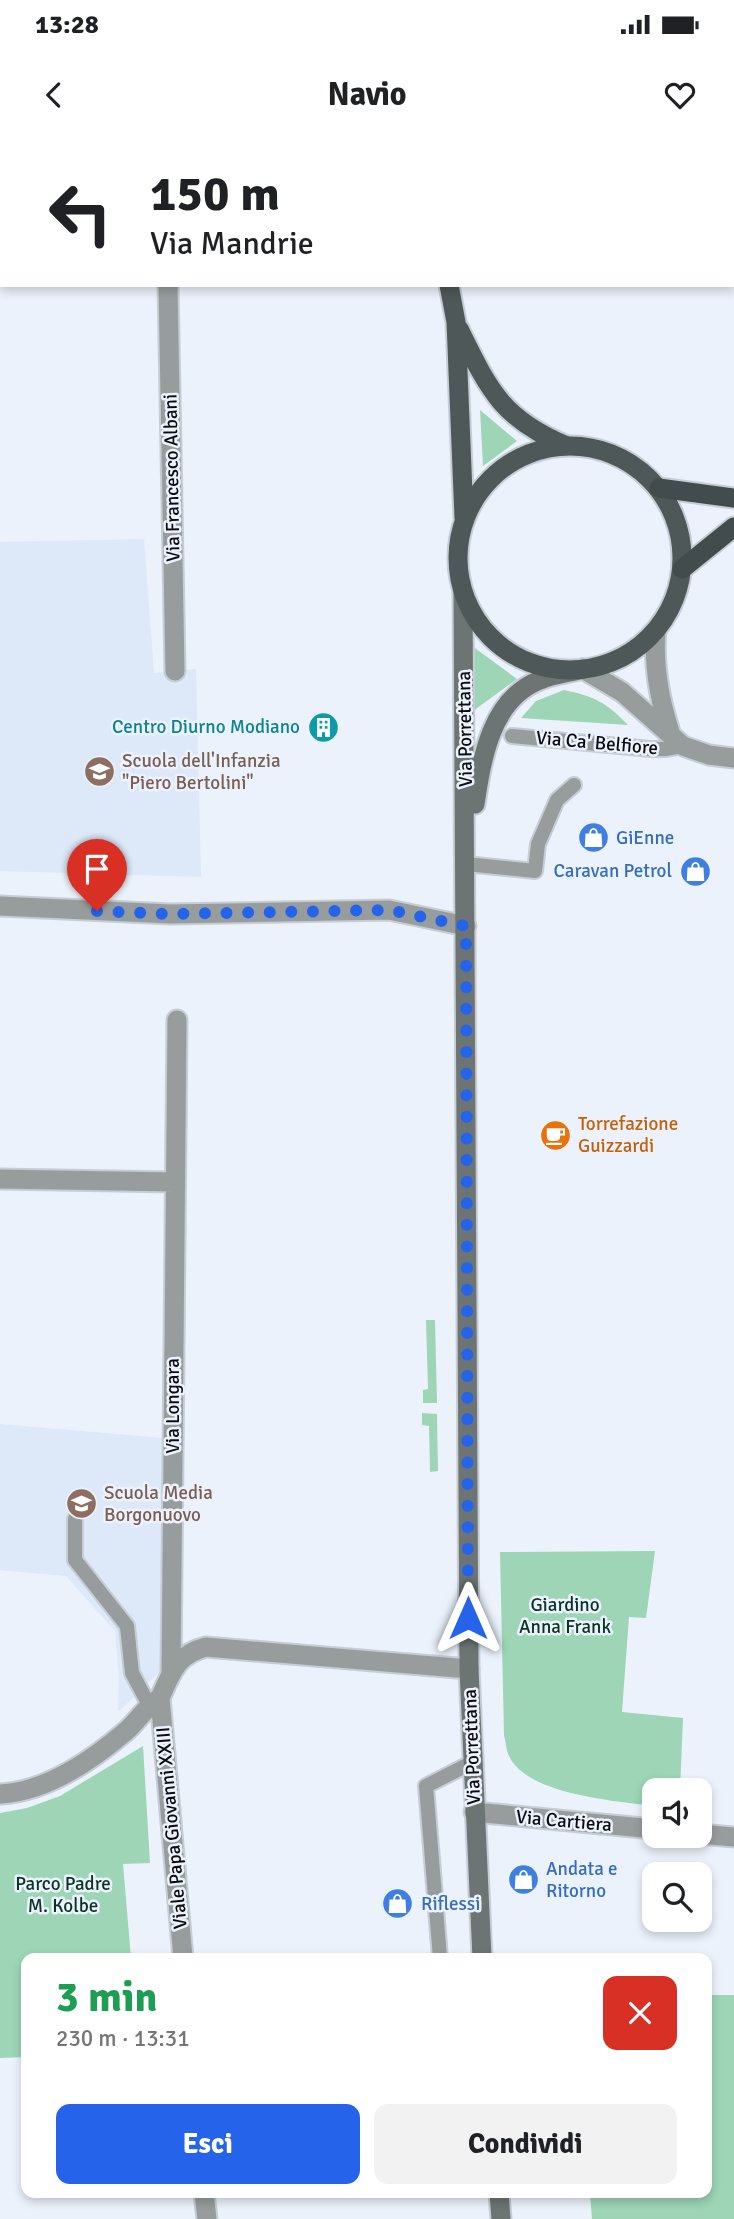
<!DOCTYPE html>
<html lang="it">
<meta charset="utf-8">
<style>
:root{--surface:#fff;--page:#f2f2f2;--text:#202124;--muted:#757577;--accent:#2563eb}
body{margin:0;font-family:Signika,sans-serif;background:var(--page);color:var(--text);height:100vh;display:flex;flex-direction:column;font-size:26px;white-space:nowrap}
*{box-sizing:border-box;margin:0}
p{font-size:23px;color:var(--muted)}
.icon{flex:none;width:38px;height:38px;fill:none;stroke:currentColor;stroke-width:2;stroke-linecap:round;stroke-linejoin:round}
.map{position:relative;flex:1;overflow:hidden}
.panel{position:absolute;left:21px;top:1813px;width:691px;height:245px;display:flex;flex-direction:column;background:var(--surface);border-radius:14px;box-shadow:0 4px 10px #0003}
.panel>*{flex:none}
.banner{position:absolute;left:0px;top:0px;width:735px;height:147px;box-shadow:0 4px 10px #0003;background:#fff;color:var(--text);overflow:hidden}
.controls{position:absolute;left:642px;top:1638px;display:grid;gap:14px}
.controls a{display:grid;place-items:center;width:70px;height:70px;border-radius:14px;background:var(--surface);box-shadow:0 4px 10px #0003;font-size:35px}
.pin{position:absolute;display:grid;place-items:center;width:60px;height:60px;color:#fff;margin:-72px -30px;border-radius:50% 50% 50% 0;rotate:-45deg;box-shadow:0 0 7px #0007}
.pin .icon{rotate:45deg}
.me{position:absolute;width:77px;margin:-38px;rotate:0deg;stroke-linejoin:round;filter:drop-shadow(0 0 5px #0008)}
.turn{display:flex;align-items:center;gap:24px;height:147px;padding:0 35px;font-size:32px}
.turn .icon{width:91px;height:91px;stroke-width:2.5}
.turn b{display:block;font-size:49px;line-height:60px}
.round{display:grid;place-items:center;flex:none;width:74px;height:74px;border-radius:14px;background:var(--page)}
.headline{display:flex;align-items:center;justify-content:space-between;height:119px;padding:0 35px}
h1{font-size:42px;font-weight:700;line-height:52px;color:#1e9e55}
.action{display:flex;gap:14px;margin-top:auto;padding:14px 35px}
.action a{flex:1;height:80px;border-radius:14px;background:var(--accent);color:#fff;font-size:28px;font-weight:700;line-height:80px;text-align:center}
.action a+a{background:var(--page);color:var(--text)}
.status{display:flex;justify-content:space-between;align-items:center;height:49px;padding:0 35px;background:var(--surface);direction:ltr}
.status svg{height:19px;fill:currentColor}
header{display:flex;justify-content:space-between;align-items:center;height:91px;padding:0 35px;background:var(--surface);font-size:32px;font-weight:700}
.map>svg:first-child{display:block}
.built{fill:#dde8f8}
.green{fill:#9dd5b6}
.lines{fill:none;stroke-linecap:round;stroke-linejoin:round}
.service-casing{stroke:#c7cdd5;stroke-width:18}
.minor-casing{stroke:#c7cdd5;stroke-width:23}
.secondary-casing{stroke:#c7cdd5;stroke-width:23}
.primary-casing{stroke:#c7cdd5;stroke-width:23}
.trunk-casing{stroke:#c7cdd5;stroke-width:23}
.service{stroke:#979d9d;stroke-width:14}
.minor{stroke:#979d9d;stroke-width:19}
.secondary{stroke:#6c7474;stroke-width:19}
.primary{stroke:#4e5858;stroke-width:19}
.trunk{stroke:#424c4c;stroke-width:19}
.route{stroke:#2563eb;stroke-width:12;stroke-dasharray:0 21.6}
.labels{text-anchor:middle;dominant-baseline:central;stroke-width:5;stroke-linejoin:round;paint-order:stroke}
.street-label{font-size:19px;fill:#0a0c0f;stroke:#ebf2fb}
.culture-label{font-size:19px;fill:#0d838f;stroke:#ebf2fb;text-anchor:end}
.education-label{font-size:19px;fill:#785e54;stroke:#ebf2fb;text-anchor:start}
.shop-label{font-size:19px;fill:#366cbe;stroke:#ebf2fb;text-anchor:start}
.food-label{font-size:19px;fill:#c56008;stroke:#ebf2fb;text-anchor:start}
.park-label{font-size:19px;fill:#0a3421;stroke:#ebf2fb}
</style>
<div class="status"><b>13:28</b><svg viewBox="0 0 49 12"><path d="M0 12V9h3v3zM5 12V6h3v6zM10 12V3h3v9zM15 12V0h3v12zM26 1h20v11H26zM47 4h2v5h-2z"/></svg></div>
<header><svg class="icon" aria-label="back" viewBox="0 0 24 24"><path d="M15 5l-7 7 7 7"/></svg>Navio<svg class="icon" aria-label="heart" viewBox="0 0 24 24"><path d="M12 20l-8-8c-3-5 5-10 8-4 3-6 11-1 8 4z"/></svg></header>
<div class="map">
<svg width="734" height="2079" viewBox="0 0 734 2079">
<rect width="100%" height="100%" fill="#ebf2fb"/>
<path class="built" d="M144 399 154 533 196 529 201 737 0 731V402Z
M0 1284 163 1298V1529L118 1572 119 1537 115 1491 66 1436 0 1430Z"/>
<path class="green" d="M480 270 517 301 483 326Z
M472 506 517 539 473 571Z
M564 550C594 556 607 563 628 585L521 578 536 561Z
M426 1180H435L437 1263H423V1250L428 1249Z
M422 1273 437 1274 438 1331 430 1332 429 1286 422 1285Z
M655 1411 646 1478 629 1477 622 1572 683 1578 680 1650H654V1666C617 1661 527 1655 509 1616 506 1610 506 1602 504 1595L500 1412Z
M143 1606 150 1723 123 1724 131 1818H26V1917L0 1918V1673L27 1668 60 1656Z
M707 1855H734V2079H592L590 2053H707Z"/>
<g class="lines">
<defs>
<path id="service" d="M512 596 651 609H665L683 606
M466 724 535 731 538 704 557 660 574 645
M75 1379V1420L127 1486 132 1533 149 1565
M440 1818 426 1646 473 1622"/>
<path id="minor" d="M163 0V2
M168 145 175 531
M656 490C653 526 659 558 670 592
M583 529 622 552 683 606 709 615 734 618
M0 766 170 774 389 770 466 786
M0 1039 175 1042
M171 1533 177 880
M0 1654C45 1652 91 1621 125 1592 138 1581 145 1567 160 1558
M474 1672 654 1689
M700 1694 734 1697
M183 1818 160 1558C171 1533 177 1514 206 1507L469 1529
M204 2053 207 2079"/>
<path id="secondary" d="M463 453 469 1529 482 1818
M475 664C482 618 491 559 540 540 553 534 569 533 583 529
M499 2053 501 2079"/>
<path id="primary" d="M419 0 420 2
M449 145 456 182 464 378
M459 189C489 250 502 279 567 306
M458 418a112 112 0 1 1 224 0a112 112 0 1 1-224 0Z"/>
<path id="trunk" d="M659 348 734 358
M682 429 734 387"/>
</defs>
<use href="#service" class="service-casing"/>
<use href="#minor" class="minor-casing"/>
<use href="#secondary" class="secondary-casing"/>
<use href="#primary" class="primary-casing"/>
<use href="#trunk" class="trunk-casing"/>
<use href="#service" class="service"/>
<use href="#minor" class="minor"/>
<use href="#secondary" class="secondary"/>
<use href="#primary" class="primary"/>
<use href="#trunk" class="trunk"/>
</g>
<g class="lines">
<path class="route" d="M97 771 170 774 389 770 466 786 468 1478"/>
</g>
<defs>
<symbol id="building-disc" viewBox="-11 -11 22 22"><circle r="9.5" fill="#0f9aa8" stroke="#ebf2fb"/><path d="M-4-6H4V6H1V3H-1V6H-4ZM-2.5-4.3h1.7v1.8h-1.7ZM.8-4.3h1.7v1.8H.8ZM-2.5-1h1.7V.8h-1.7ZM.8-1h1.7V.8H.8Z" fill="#fff"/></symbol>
<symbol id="school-disc" viewBox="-11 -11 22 22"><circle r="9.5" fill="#8d6e63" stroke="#ebf2fb"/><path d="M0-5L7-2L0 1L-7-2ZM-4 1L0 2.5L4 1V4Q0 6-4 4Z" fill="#fff"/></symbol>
<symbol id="shop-disc" viewBox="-11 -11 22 22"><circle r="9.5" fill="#3f7fe0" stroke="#ebf2fb"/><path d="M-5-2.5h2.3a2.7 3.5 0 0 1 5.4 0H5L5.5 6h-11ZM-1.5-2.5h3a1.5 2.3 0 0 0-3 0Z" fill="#fff"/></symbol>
<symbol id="cafe-disc" viewBox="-11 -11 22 22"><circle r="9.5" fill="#e8710a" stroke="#ebf2fb"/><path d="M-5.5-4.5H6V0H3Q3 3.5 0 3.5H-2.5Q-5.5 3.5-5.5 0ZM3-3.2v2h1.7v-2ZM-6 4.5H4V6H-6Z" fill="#fff"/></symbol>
</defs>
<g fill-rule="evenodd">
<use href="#building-disc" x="306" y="570" width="35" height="35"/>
<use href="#school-disc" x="82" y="614" width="35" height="35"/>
<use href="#shop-disc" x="576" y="680" width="35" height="35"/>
<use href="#shop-disc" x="678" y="714" width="35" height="35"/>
<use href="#cafe-disc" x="538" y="978" width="35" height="35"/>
<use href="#school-disc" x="64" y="1346" width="35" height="35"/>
<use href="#shop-disc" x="506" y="1722" width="35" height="35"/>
<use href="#shop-disc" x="380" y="1746" width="35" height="35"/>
</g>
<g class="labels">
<g class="street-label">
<text transform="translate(172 338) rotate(-91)">Via Francesco Albani</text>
<text transform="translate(465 589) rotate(-91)">Via Porrettana</text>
<text transform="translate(597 603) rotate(5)">Via Ca' Belfiore</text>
<text transform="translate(173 1266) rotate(-90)">Via Longara</text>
<text transform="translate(472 1607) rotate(-92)">Via Porrettana</text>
<text transform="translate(564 1681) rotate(5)">Via Cartiera</text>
<text transform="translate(172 1688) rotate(-95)">Viale Papa Giovanni XXIII</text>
</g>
<g class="culture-label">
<text x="300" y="587">Centro Diurno Modiano</text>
</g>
<g class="education-label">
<text x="122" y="621">Scuola dell'Infanzia<tspan x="122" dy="22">"Piero Bertolini"</tspan></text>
<text x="104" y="1353">Scuola Media<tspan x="104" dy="22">Borgonuovo</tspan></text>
</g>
<g class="shop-label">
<text x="616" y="698">GiEnne</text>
<text x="672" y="731" text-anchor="end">Caravan Petrol</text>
<text x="546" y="1729">Andata e<tspan x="546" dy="22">Ritorno</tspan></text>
<text x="421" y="1764">Riflessi</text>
</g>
<g class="food-label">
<text x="578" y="984">Torrefazione<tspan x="578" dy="22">Guizzardi</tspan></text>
</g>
<g class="park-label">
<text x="565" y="1465">Giardino<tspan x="565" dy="22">Anna Frank</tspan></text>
<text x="63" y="1744">Parco Padre<tspan x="63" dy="22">M. Kolbe</tspan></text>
</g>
</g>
</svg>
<div class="controls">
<a><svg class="icon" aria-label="sound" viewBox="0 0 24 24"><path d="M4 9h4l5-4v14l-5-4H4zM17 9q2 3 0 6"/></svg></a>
<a><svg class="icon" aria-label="search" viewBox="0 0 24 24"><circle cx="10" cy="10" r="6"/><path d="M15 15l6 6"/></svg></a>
</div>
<div class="pin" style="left:97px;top:771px;background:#d93025"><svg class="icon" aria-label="arrive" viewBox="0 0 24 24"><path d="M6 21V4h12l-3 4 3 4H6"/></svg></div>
<svg class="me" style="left:468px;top:1478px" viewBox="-20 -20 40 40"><path d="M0-17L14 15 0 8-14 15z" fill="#2563eb" stroke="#fff" stroke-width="4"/></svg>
<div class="banner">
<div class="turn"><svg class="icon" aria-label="left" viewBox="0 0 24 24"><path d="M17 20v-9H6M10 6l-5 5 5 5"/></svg><div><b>150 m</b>Via Mandrie</div></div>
</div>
<section class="panel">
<div class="headline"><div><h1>3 min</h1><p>230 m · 13:31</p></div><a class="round" style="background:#d93025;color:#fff"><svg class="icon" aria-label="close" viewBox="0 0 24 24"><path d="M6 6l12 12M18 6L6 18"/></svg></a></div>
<div class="action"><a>Esci</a><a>Condividi</a></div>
</section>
</div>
